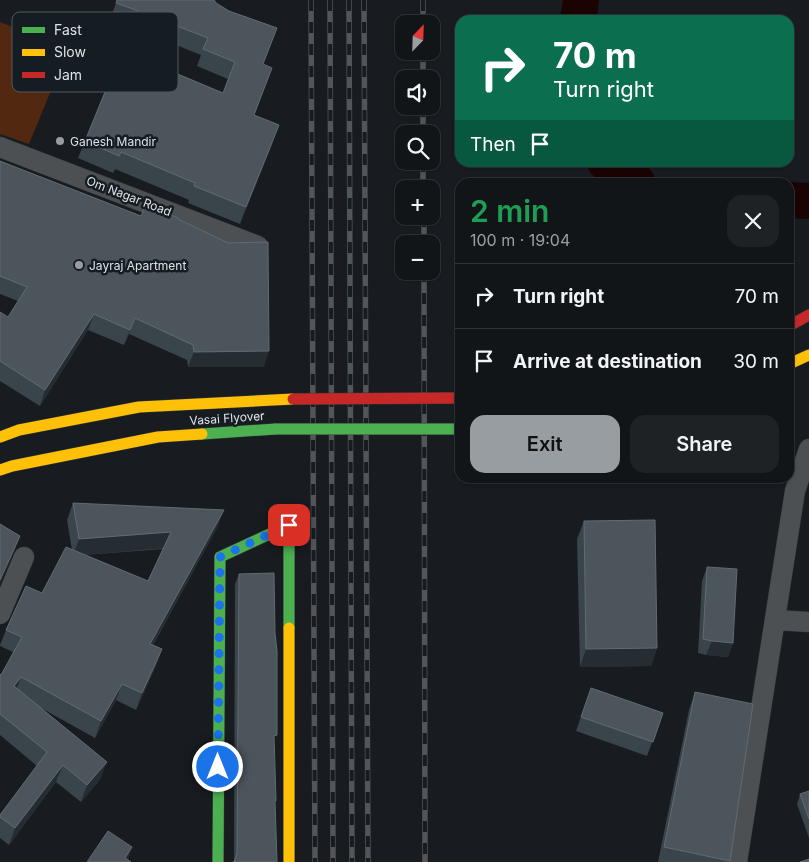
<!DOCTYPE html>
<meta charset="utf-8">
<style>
:root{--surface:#121518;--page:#1f2225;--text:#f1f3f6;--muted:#9c9fa2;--line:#313437;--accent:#989da1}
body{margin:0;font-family:Inter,sans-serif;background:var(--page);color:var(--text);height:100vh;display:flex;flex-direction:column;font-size:19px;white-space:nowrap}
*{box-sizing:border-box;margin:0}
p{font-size:16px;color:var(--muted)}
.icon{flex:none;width:28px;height:28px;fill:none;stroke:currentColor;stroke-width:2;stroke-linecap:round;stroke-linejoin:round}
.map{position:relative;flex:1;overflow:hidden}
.side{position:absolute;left:455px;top:178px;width:339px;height:305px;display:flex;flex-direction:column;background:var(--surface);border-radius:15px;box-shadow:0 1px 4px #0004,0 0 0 1px var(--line)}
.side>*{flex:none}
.top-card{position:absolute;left:455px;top:15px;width:339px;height:152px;border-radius:15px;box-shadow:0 1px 4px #0004,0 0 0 1px var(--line);background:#0b6e4f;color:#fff;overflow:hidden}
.needle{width:32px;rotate:23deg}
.controls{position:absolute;left:395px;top:15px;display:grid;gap:10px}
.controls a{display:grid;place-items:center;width:45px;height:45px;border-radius:10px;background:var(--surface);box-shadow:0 1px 4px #0004,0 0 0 1px var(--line);font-size:25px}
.pin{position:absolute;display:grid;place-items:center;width:42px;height:42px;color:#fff;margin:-21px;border-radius:10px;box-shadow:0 2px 8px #0006}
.me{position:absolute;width:55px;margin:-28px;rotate:0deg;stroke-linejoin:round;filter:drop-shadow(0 0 4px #0008)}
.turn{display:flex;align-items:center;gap:18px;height:105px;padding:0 15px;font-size:22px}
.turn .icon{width:65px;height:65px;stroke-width:2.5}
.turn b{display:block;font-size:35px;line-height:42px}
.then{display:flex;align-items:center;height:48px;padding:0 15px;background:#0003;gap:10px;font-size:19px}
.round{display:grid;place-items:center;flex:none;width:52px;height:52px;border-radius:15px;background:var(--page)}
.head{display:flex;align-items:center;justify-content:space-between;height:85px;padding:0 15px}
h1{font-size:30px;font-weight:600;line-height:38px;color:#1e9e55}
.primary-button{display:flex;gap:10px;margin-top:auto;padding:10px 15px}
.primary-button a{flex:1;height:58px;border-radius:15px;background:var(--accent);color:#111;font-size:20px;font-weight:600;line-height:58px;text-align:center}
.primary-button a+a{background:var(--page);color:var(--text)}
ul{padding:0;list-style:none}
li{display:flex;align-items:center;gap:15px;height:65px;padding:0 15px;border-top:1px solid var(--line)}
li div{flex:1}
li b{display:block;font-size:19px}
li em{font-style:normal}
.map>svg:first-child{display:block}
.green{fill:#532811}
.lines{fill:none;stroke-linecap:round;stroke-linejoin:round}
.river{stroke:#1c0303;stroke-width:36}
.street-casing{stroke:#33373a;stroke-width:21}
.fast-casing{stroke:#33373a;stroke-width:12}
.slow-casing{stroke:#33373a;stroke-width:12}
.jam-casing{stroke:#33373a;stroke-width:12}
.street{stroke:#4d5052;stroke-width:20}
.fast{stroke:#4caf50;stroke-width:11}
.slow{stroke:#ffc107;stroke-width:11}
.jam{stroke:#c62828;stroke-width:11}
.rail-casing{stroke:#535558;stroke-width:5.5}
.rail{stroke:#151d23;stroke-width:4;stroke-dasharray:11;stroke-linecap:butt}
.fast-bridge-casing{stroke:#33373a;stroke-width:12;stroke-linecap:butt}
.jam-bridge-casing{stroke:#33373a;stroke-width:12;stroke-linecap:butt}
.fast-bridge{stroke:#4caf50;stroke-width:11}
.jam-bridge{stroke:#c62828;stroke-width:11}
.wall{fill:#3a444b;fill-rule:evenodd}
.shaded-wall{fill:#252d33}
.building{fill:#4c555c;stroke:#626b71;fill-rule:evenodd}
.route{stroke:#1a73e8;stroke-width:9;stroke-dasharray:0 16.2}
.poi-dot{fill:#989da1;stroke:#151d23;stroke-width:2}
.labels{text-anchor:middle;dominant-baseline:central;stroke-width:5;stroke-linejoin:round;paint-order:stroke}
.poi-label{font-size:12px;fill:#dde2e7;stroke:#151d23;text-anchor:start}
.street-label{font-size:12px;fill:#dde2e7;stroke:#151d23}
.key{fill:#151d23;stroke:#51585e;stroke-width:1}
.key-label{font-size:14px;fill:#dde2e7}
</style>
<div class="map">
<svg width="809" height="862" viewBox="0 0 809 862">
<rect width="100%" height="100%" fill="#181c20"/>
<path class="green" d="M0 22 68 49 29 144 0 134Z"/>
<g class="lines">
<path class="river" d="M578 20 581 0
M605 162 637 182
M789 200 809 201"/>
<defs>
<path id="street" d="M0 147 258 246
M0 614 24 557
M775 620 809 622
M737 862 795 491 809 449"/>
<path id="fast" d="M202 434 276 429
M218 862 220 557 289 525V628"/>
<path id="slow" d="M789 364 809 355
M0 437 19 430 139 407 293 399
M0 470 12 466 158 437 202 434
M289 628V862"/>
<path id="jam" d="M789 326 809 315"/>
</defs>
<use href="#street" class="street-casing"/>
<use href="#fast" class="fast-casing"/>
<use href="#slow" class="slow-casing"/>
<use href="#jam" class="jam-casing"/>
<use href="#street" class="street"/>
<use href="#fast" class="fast"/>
<use href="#slow" class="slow"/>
<use href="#jam" class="jam"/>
<defs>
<path id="rail" d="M311 0 315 862
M330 0 333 862
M349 0 352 862
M364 0 368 862
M423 0V24
M423 51V79
M423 106V134
M423 161V189
M424 216V244
M424 271 425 862"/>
</defs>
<use href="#rail" class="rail-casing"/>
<use href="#rail" class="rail"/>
<defs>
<path id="fast-bridge" d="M276 429H460"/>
<path id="jam-bridge" d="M293 399 460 398"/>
</defs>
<use href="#fast-bridge" class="fast-bridge-casing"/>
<use href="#jam-bridge" class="jam-bridge-casing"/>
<use href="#fast-bridge" class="fast-bridge"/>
<use href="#jam-bridge" class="jam-bridge"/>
</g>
<path class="wall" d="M117 0H214L263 64 254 115 273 142 240 224 188 203 189 200 115 169 113 173 78 158 131 28 110 20ZM166 41 201 55 197 66 228 79 223 93 157 65Z
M0 161 141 216 178 219 264 367H188L187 360 129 334 124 345 88 330 40 406 0 381V312L8 317 18 301 0 294Z
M73 503 218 526 153 645 162 649 156 666 136 710 116 700 95 738 41 708 101 778 81 802 56 782 9 845 0 838V815L37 766 0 735V674L1 675 13 652 0 646V645L6 630 42 593 72 550 67 520ZM163 549 148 581 84 555Z
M584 521 657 648 651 666 580 667 577 539Z
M707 567 733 643 728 657 706 655 698 653 702 581Z
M239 574 274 742 275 804 234 862 235 584Z
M591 688 663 713 647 756 576 731Z
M695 692 730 861 729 862H658L689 710Z
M809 791V838L797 804 800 794Z"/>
<path class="shaded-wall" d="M172 24 166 41 150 82 156 65Z
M279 125 273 142 240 224 246 207Z
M94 314 88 330 40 406 45 390Z
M135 318 129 334 124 345 130 330Z
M269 351 264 367H188L194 352Z
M224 510 218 526 144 660 150 644Z
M171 532 165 548 73 556 79 539Z
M20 536 15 550 0 584V580Z
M712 641 733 643 728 657 706 655Z
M657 648 651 666 580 667 586 649Z
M162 649 156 666 136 710 142 693Z
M21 677 15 694 14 686Z
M122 684 116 700 95 738 101 721Z
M107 762 101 778 81 802 87 785Z
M63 765 56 782 9 845 15 828Z
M132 847 128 860 125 858Z"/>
<path class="building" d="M117 0H214L216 3 229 11 277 28 263 64 272 68 254 115 279 125 246 207 194 186 195 183 121 152 119 156 85 141 138 11 116 3ZM172 24 208 38 203 49 235 62 223 93 156 65Z
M0 161 141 216 146 204 178 218V219L228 243 268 242 269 351 194 352 193 345 135 318 130 330 94 314 45 390 0 361V312L8 317 27 287 0 276Z
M73 503 224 510 150 644 162 649 142 693 122 684 101 721 21 677 14 686 107 762 87 785 63 765 15 828 0 817V815L47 752 0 714V674L1 675 22 637 6 630 26 586 42 593 66 547 148 581 171 532 79 539Z
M655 520 657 648 586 649 584 521Z
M0 524 20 536 0 580Z
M707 567 737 569 733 643 712 641 703 639Z
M274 573 275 633 277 651V735L274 736 276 801H275L277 862H233L235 860 237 853 239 574Z
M591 688 663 713 653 742 581 717Z
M695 692 753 704 730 861 664 847Z
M809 791V819L800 794Z
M108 831 132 847 125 858 131 862H87Z
M809 859V862H800Z"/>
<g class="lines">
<path class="route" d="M218 767 220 557 289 525"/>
</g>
<g class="poi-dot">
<circle cx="60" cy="141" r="5"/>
<circle cx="79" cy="265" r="5"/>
</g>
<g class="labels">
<g class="poi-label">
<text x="70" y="141">Ganesh Mandir</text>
<text x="89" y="265">Jayraj Apartment</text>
</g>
<g class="street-label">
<text transform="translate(129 196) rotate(21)">Om Nagar Road</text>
<text transform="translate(227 418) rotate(-4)">Vasai Flyover</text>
</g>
</g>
<rect x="12" y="12" width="166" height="80" rx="8" class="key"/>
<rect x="22" y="27" width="23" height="6" fill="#4caf50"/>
<rect x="22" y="49" width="23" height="7" fill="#ffc107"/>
<rect x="22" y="72" width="23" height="6" fill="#c62828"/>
<g class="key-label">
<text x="54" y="35">Fast</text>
<text x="54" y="57">Slow</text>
<text x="54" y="80">Jam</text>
</g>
</svg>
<div class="controls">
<a><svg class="needle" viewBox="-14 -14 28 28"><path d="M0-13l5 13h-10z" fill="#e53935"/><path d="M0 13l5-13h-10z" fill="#9c9fa2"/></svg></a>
<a><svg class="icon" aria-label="sound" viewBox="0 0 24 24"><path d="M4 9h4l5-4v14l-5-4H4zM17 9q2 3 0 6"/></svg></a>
<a><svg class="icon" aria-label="search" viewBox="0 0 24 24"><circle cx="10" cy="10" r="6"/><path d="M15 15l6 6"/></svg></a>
<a>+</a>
<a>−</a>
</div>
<div class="pin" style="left:289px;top:525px;background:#d93025"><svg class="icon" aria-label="arrive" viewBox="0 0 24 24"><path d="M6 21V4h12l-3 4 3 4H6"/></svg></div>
<svg class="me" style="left:218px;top:767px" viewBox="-20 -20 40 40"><circle r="17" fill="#1a73e8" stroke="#fff" stroke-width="3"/><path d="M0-11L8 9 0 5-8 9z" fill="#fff"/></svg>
<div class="top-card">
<div class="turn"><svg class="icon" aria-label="right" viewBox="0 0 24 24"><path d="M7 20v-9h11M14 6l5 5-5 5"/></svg><div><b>70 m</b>Turn right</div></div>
<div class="then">Then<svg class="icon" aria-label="arrive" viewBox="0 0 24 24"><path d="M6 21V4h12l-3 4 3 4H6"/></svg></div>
</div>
<section class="side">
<div class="head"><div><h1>2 min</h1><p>100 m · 19:04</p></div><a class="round"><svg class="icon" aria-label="close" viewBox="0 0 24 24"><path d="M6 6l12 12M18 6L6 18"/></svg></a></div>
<ul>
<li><svg class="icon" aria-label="right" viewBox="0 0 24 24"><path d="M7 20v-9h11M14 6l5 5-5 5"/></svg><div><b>Turn right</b></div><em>70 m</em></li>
<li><svg class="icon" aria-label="arrive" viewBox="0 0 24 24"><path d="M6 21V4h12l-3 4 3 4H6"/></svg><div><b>Arrive at destination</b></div><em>30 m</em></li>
</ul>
<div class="primary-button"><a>Exit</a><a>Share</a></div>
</section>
</div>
